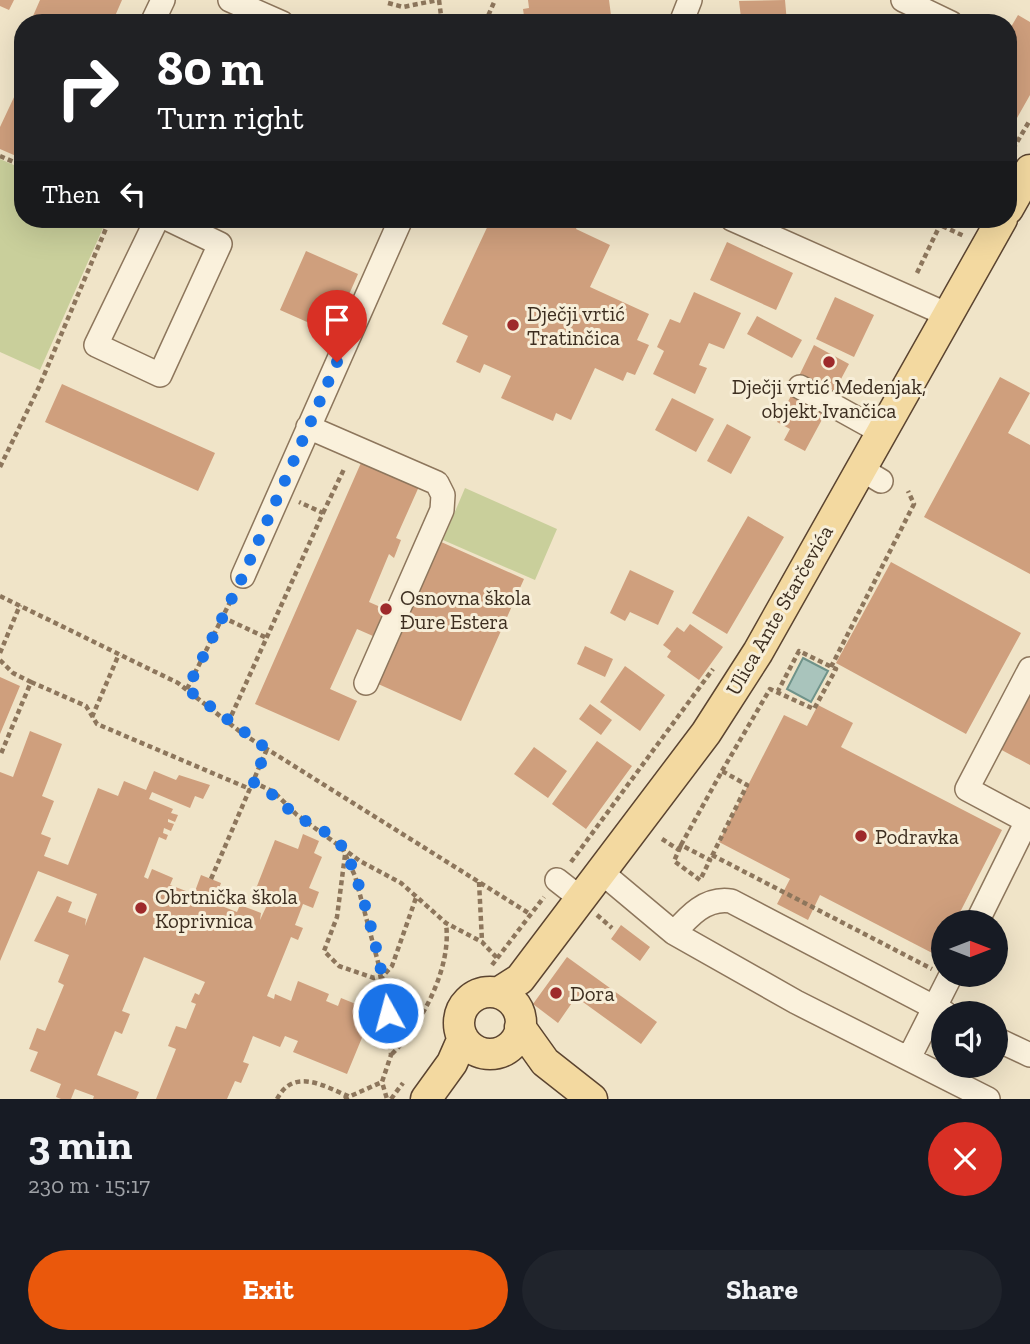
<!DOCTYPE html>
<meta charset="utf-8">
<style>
:root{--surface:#171b24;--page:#20242c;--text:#f1f3f6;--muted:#9ea1a6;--accent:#ea580c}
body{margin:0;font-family:"Zilla Slab",serif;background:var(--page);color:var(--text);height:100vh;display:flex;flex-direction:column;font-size:26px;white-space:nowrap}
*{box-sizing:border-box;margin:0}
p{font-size:23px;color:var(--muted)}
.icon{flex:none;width:38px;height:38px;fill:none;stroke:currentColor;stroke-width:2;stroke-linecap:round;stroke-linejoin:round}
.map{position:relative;height:1099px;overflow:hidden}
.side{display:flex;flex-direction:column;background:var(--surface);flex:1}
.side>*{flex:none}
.banner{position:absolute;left:14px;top:14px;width:1003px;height:214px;border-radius:28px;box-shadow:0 7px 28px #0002;background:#202124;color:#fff;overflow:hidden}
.needle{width:46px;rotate:90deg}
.buttons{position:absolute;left:931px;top:910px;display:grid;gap:14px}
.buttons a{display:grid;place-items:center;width:77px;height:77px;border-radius:50%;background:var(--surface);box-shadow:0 7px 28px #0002;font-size:35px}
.pin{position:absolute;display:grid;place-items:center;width:60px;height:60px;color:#fff;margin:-72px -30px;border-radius:50% 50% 50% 0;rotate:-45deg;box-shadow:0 0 7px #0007}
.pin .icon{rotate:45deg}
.me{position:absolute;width:77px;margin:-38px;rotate:353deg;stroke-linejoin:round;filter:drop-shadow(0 0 5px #0008)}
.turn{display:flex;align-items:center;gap:24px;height:147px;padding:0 28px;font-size:32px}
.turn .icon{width:91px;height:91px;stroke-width:2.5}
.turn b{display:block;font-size:49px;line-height:60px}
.then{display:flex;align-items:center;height:66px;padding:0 28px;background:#0003;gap:14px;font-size:26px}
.round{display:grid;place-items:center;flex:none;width:74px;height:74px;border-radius:37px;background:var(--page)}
.head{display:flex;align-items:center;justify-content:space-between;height:119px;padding:0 28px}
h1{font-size:42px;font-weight:700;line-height:52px}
.action{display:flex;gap:14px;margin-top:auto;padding:14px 28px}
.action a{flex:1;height:80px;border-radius:42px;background:var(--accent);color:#fff;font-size:28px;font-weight:700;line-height:80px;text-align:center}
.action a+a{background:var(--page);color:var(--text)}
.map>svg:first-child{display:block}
.green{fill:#c9cf9b}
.water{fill:#a9c4bc;stroke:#6f938a;stroke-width:2}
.building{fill:#cf9f7d}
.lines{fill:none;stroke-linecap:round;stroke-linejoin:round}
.minor-casing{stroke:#8d765c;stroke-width:26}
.major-casing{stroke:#5b4430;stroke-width:33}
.path{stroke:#8d765c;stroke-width:4.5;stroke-dasharray:5 3.5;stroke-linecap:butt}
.minor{stroke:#faf1dc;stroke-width:23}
.major{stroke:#f3d9a0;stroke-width:30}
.route{stroke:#1a73e8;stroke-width:12;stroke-dasharray:0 21.6}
.poi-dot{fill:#9e2a2b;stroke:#f7eed8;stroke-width:2.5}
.labels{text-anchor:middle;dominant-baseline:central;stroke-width:6;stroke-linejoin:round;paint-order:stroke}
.poi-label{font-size:21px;fill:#3d2e20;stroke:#f7eed8;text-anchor:start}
.street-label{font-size:21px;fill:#3d2e20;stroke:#f7eed8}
</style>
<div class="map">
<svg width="1030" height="1099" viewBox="0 0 1030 1099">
<rect width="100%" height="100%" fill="#f0e4c8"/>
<path class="green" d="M0 159 23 169V219H107L40 370 0 352Z
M465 488 557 529 535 580 443 540Z"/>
<path class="water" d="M803 658 828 671 811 702 787 689Z"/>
<path class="building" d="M0 0H14L9 10 0 6Z
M40 0H122L112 23H47L33 16Z
M528 0H609L612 23H525L523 9 529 8Z
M785 0 787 23H730V19L741 18 739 1Z
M1018 15 1030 22V95L1008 134V32Z
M23 78V159L0 149V127Z
M223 219H248L244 228Z
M491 219H580L576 229 610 245 590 287 649 314 637 340 649 345 635 375 627 372 623 381 595 368 571 420 556 413 553 421 501 398 511 376 484 364 480 373 456 362 468 336 442 324Z
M727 242 793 273 776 310 710 280Z
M306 251 358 274 332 333 280 310Z
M694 292 741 313 724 349 709 343 699 365 707 368 695 394 653 374 664 351 657 347 670 319 680 323Z
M835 297 874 315 854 357 816 339Z
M757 316 802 340 792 358 747 334Z
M814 345 849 364 833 394 799 376Z
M1000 377 1030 393 1008 433 1030 445V574L924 517Z
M62 384 215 453 198 491 45 422Z
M791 396 825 414 805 451 784 440 790 429 777 422Z
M672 398 714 419 696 452 655 430Z
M727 424 751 437 731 474 707 461Z
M364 456 421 482 396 538 401 540 394 558 389 554 369 602 385 609 373 636 357 629 330 689 357 701 339 741 255 704Z
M748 516 784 537 727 634 692 613Z
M439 541 524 579 461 721 376 683Z
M891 562 1021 633 966 734 836 663Z
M630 570 674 591 658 625 630 612 625 621 610 613Z
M690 624 723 647 699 680 667 657 671 651 663 645 677 627 684 632Z
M585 646 613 659 605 677 577 664Z
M625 666 665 695 640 731 600 702Z
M0 677 20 686 0 734Z
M1030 682V765L996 747Z
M590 704 612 720 601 735 579 719Z
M818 705 853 723 841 747 1002 830 955 922H943V945L938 956 820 895 808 920 777 904 790 879 719 842 784 715 807 726Z
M30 731 62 744 42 796 54 801 41 834 51 838 44 856 68 865 98 788 118 796 124 781 146 790 154 771 176 780 179 775 210 785 203 799 195 796 190 808 152 792 149 799 173 809 171 813 178 815 175 822 168 819V822L174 824 171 831 164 828 163 833 168 835 166 840 159 837 144 877 148 879 152 869 173 878 170 885 194 894 201 875 221 883 214 903 237 912 240 905 261 913 260 920 267 905 252 899 275 840 298 849 303 834 319 841 314 853 322 857 309 888 319 892 313 908 303 904 295 925 303 928 298 940 291 937 267 996 274 999 275 994 291 1001 298 981 329 994 326 1001 338 1006 341 998 373 1011 347 1074 293 1052 298 1041 285 1036 280 1047 253 1036 243 1062 249 1064 241 1083 235 1081 227 1099H156L176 1049 168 1046 176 1026 186 1029 196 1004 191 1002 195 993 199 995 205 982 144 957 122 1011 130 1014 122 1034 115 1031 97 1075 139 1092 136 1099H93L94 1096 75 1089 71 1099H61L56 1097 61 1084 30 1071 38 1052 29 1049 37 1028 45 1031 64 985 58 982 69 955 34 941 57 896 72 902 68 912 86 919 85 926 97 894 38 871 0 961V772L13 777Z
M597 741 632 766 586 829 552 804Z
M534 747 567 771 548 798 514 774Z
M621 925 650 947 640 961 611 939Z
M567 957 657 1022 641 1044 576 997 558 1023 533 1004Z"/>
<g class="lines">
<defs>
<path id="minor" d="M230 0 282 23
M903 0 951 23
M152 23 163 0
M681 23 690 0
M157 219 96 345 160 375 220 244 168 219
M732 219 948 315
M800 387 881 432
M308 427 437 483 443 495 442 510 366 683
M861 469 881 481
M243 576 401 219
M600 871 674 933
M557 880 580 898
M977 922 1027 821 967 789 1030 669
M945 1013 731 901C706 897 689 916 674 933L796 1002 988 1099
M996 1039 1030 1055
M909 1058 951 975"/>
<path id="major" d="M1008 209 1030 170
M459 1023a31 31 0 1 1 62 0a31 31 0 1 1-62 0Z
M498 993 520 979 706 733 758 652 1002 219
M520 1027 545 1062 592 1099
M426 1099 452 1063 463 1038"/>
</defs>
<use href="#minor" class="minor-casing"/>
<use href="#major" class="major-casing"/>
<path class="path" d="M439 0 442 23
M388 3 403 7 438 0
M485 23 495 0
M999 23H1006
M1013 149 1030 120
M0 156 23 166
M927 219 964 236
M917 273 940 225
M0 467 39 387 110 219
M323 513 345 467
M0 596 178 683 243 734 530 914
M222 617 267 638
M0 653 20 605
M0 660 13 673 31 682 0 756
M831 667 914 504 908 491
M31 682 86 706 97 724 250 789
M187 689 233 596
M92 717 119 654
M228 723 323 513 299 502
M722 771 770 689 814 709 836 669 799 651 778 691
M253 782 274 792 297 815 360 861 401 883 446 923 482 942 497 958
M662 839 679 850 674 861 700 880 710 860 681 845 679 850
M681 845 722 771 747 785 710 860
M342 847 355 876 386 992 391 1055 382 1082 387 1099
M345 855 337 917 324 951 339 966 374 978 383 976 392 966 417 895
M712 855 932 969
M571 862 713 669
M211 879 267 749
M479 882 482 941
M597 915 612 928
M492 965 544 897
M454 1014 460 1001 474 988
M392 1054C422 1024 452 967 446 924
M277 1099C294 1067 324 1086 350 1097
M344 1099 382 1082
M391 1099 403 1083"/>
<use href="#minor" class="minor"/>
<use href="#major" class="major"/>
</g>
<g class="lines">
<path class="route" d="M337 362 243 576 187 689 267 749 253 782C275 793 281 805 299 817 312 826 334 834 343 848 361 876 385 978 388 1013"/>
</g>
<g class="poi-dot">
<circle cx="513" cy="325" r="7"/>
<circle cx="829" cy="362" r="7"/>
<circle cx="386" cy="609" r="7"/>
<circle cx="861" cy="836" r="7"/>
<circle cx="141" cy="908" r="7"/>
<circle cx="556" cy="993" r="7"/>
</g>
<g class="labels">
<g class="poi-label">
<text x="527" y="313">Dječji vrtić<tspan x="527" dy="24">Tratinčica</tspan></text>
<text x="829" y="386" text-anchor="middle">Dječji vrtić Medenjak,<tspan x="829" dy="24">objekt Ivančica</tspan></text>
<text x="400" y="597">Osnovna škola<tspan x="400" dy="24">Đure Estera</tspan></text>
<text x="875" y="836">Podravka</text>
<text x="155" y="896">Obrtnička škola<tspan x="155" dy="24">Koprivnica</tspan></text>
<text x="570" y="993">Dora</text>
</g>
<g class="street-label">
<text transform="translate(779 610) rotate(-60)">Ulica Ante Starčevića</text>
</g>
</g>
</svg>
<div class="buttons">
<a><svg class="needle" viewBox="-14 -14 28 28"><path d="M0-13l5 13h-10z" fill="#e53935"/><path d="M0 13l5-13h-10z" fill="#9ea1a6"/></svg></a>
<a><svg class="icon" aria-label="sound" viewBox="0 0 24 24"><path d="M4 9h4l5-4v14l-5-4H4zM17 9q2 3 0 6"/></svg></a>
</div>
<div class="pin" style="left:337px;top:362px;background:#d93025"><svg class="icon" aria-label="arrive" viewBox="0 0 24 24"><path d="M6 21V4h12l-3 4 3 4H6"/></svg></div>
<svg class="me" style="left:388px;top:1013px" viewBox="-20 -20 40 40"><circle r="17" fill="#1a73e8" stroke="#fff" stroke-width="3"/><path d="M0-11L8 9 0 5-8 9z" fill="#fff"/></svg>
<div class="banner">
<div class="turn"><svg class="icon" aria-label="right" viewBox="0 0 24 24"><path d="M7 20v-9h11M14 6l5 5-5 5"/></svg><div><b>80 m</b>Turn right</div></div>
<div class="then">Then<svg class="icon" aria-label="left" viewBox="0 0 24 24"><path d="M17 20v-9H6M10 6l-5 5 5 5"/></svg></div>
</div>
</div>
<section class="side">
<div class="head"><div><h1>3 min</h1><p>230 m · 15:17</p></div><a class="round" style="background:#d93025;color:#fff"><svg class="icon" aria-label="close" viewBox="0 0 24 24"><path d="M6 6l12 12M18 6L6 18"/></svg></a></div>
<div class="action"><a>Exit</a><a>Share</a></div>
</section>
